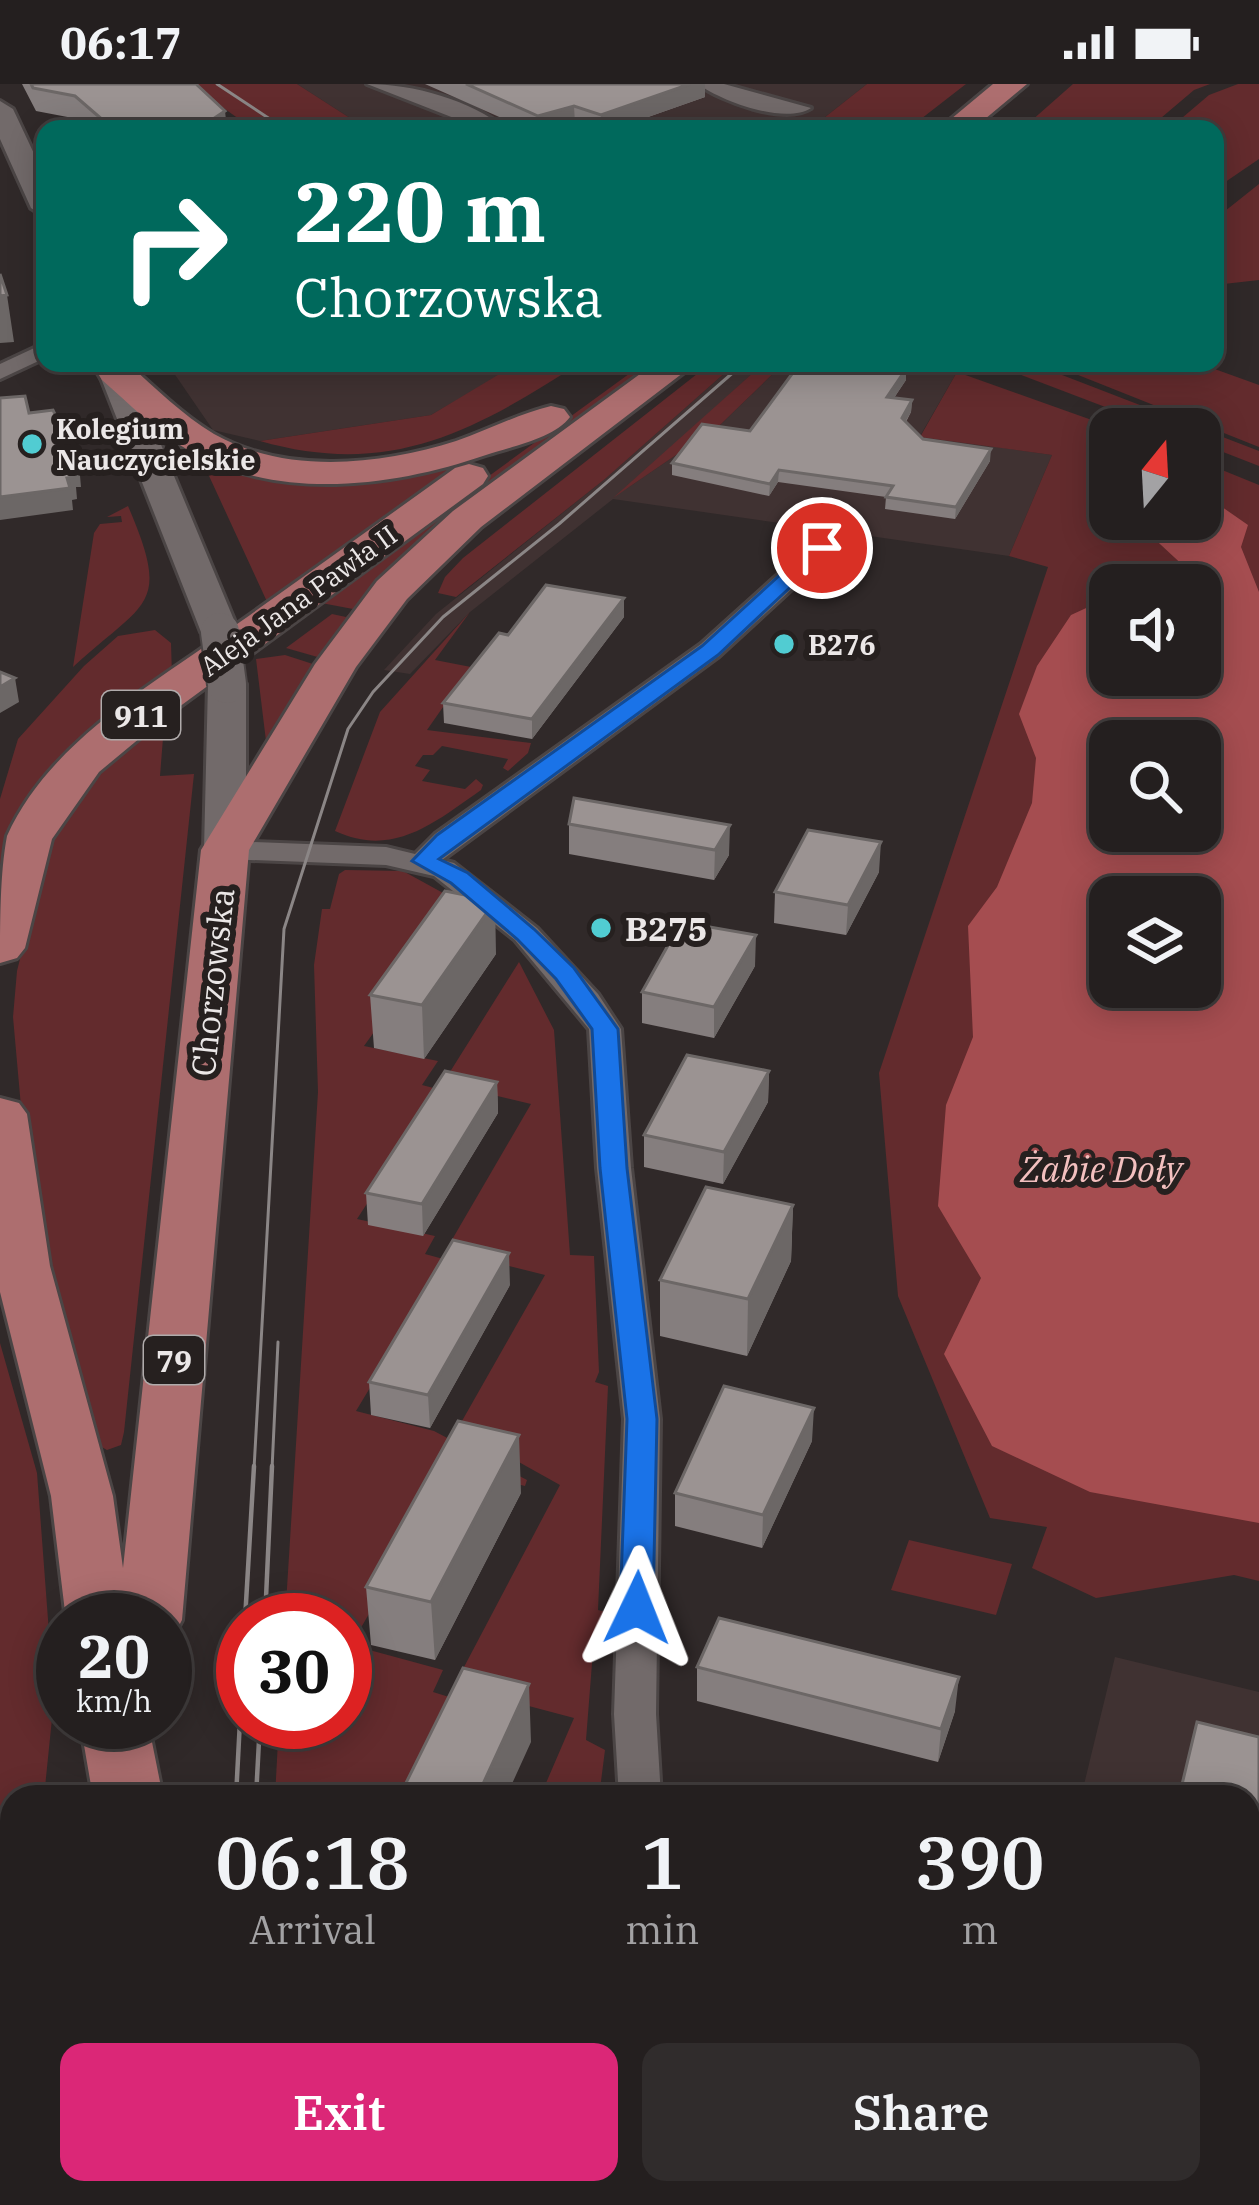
<!DOCTYPE html>
<meta charset="utf-8">
<style>
:root{--surface:#241f1f;--page:#302c2c;--text:#f1f3f6;--muted:#a3a2a4;--line:#413d3d;--accent:#db2777}
body{margin:0;font-family:"IBM Plex Serif",serif;background:var(--page);color:var(--text);height:100vh;display:flex;flex-direction:column;font-size:45px;white-space:nowrap}
*{box-sizing:border-box;margin:0}
p{font-size:39px;color:var(--muted)}
.icon{flex:none;width:66px;height:66px;fill:none;stroke:currentColor;stroke-width:2;stroke-linecap:round;stroke-linejoin:round}
.map{position:relative;flex:1;overflow:hidden}
.drawer{position:absolute;left:0px;top:1701px;width:1260px;height:420px;display:flex;flex-direction:column;background:var(--surface);border-radius:36px 36px 0 0;box-shadow:0 6px 30px #0003,0 0 0 3px var(--line)}
.drawer>*{flex:none}
.top-card{position:absolute;left:36px;top:36px;width:1188px;height:252px;border-radius:24px;box-shadow:0 6px 30px #0003,0 0 0 3px var(--line);background:#00695c;color:#fff;overflow:hidden}
.needle{width:78px;rotate:18deg}
.fabs{position:absolute;left:1089px;top:324px;display:grid;gap:24px}
.fabs a{display:grid;place-items:center;width:132px;height:132px;border-radius:24px;background:var(--surface);box-shadow:0 6px 30px #0003,0 0 0 3px var(--line);font-size:60px}
.speed{position:absolute;left:36px;top:1509px;display:flex;gap:24px;font-size:60px;font-weight:700;text-align:center}
.speed>*{display:grid;place-content:center;width:156px;height:156px;border-radius:50%;background:var(--surface);box-shadow:0 6px 30px #0003,0 0 0 3px var(--line);line-height:1}
.speed small{font-size:30px;font-weight:400}
.speed .limit{border:18px solid #d22;background:#fff;color:#111}
.pin{position:absolute;display:grid;place-items:center;width:102px;height:102px;color:#fff;margin:-51px;border:6px solid #fff;border-radius:50%;box-shadow:0 3px 12px #0007}
.me{position:absolute;width:132px;margin:-66px;rotate:2deg;stroke-linejoin:round;filter:drop-shadow(0 0 9px #0008)}
.turn{display:flex;align-items:center;gap:42px;height:252px;padding:0 60px;font-size:54px}
.turn .icon{width:156px;height:156px;stroke-width:2.5}
.turn b{display:block;font-size:84px;line-height:102px}
.eta{display:flex;justify-content:space-evenly;align-items:center;height:204px;text-align:center}
.eta b{font-size:72px;font-weight:600;line-height:84px}
.button{display:flex;gap:24px;margin-top:auto;padding:24px 60px}
.button a{flex:1;height:138px;border-radius:24px;background:var(--accent);color:#fff;font-size:48px;font-weight:600;line-height:138px;text-align:center}
.button a+a{background:var(--page);color:var(--text)}
.status{display:flex;justify-content:space-between;align-items:center;height:84px;padding:0 60px;background:var(--surface);direction:ltr}
.status svg{height:33px;fill:currentColor}
.map>svg:first-child{display:block}
.built{fill:#403232}
.green{fill:#632b2d;fill-rule:evenodd}
.water{fill:#a54d50;fill-rule:evenodd}
.lines{fill:none;stroke-linecap:round;stroke-linejoin:round}
.minor-casing{stroke:#4b4545;stroke-width:6}
.secondary-casing{stroke:#4b4545;stroke-width:6}
.primary-casing{stroke:#4b4545;stroke-width:6}
.minor{fill:#726a6a;fill-rule:evenodd}
.secondary{fill:#726a6a;fill-rule:evenodd}
.primary{fill:#ad6e6f;fill-rule:evenodd}
.tram-far1{stroke:#8b8686;stroke-width:3}
.tram{stroke:#8b8686;stroke-width:4.5}
.secondary-bridge-casing{stroke:#4b4545;stroke-width:42;stroke-linecap:butt}
.secondary-bridge{stroke:#726a6a;stroke-width:38}
.wall{fill:#857e7e}
.shaded-wall{fill:#6c6766}
.building{fill:#9b9392;stroke:#6c6766;stroke-width:3}
.route{fill:#1a73e8;stroke:#114b97;stroke-width:3}
.poi-dot{fill:#51ccd2;stroke:#26201f;stroke-width:4.5}
.labels{text-anchor:middle;dominant-baseline:central;stroke-width:12;stroke-linejoin:round;paint-order:stroke}
.far-poi-label{font-size:27px;font-weight:bold;fill:#ebe7e7;stroke:#26201f;text-anchor:start}
.far-street-label{font-size:27px;fill:#ebe7e7;stroke:#26201f}
.shield{fill:#26201f;stroke:#b0abab;stroke-width:3}
.shield-label{font-size:30px;font-weight:bold;fill:#ebe7e7}
.poi-label{font-size:33px;font-weight:bold;fill:#ebe7e7;stroke:#26201f;text-anchor:start}
.street-label{font-size:33px;fill:#ebe7e7;stroke:#26201f}
.water-label{font-size:36px;font-style:italic;fill:#f3c0bf;stroke:#26201f}
</style>
<div class="status"><b>06:17</b><svg viewBox="0 0 49 12"><path d="M0 12V9h3v3zM5 12V6h3v6zM10 12V3h3v9zM15 12V0h3v12zM26 1h20v11H26zM47 4h2v5h-2z"/></svg></div>
<div class="map">
<svg width="1259" height="2121" viewBox="0 0 1259 2121">
<rect width="100%" height="100%" fill="#302929"/>
<path class="built" d="M297 0H867L810 45H367Z
M167 279H518L519 280 431 331 260 357 213 346Z
M736 279H764L626 405 720 341 784 279H909L957 288 920 352 1052 371 1009 472 613 415 470 528 410 590 384 586 436 530 605 395Z
M1115 1573 1259 1608V2121H1160L1149 2109H1248V1713H1081Z"/>
<path class="green" d="M190 0H297L367 45H253Z
M867 0H966L908 45H810Z
M1073 0H1210L1194 6 1148 45H1022Z
M1238 0H1259V75L1215 105V45H1169L1209 11Z
M1259 100V196L1215 201V135Z
M518 279H580C473 348 389 394 260 357L431 331Z
M644 279H660L321 574 286 564 332 530 346 533 353 525 316 518Z
M711 279H736L605 395 456 513 438 509 445 493 463 474Z
M764 279H784L720 341 613 414Z
M990 279H1031L1259 367V382L1200 359V345H1163Z
M1048 279H1198L1259 301V363Z
M957 288 1117 345H1110V435H1200V377L1259 401V1497L1234 1491 1096 1514 1032 1484 1047 1443 990 1434 898 1212 879 989 1048 483 1009 472 1052 371 920 353ZM1110 501H1200V591H1110ZM1110 657H1200V747H1110ZM1110 813H1200V903H1110Z
M206 372 243 385 476 372 269 522 204 381Z
M128 422C172 524 146 516 73 583L94 449 100 440 122 438 121 432 107 433Z
M470 528 435 576 471 583 427 646 531 659 528 669 508 687 503 684 508 675 442 662 433 671H423L415 682 430 686 422 697 465 705 476 695 483 701 481 706C434 739 393 774 335 747L380 628Z
M155 546 171 559 172 592 24 727 0 781V715L18 655 84 582 118 552Z
M285 571 316 581 271 657H266L256 575Z
M165 629 160 692 194 690 124 1348 121 1361 107 1366 98 1361 51 1204 23 1045 13 933 17 887 50 754 82 701Z
M345 786 403 787 465 821 364 962 438 977 422 1001 441 1006 357 1135 435 1152 425 1170 447 1176 356 1327 434 1347 527 1396 525 1402 453 1384 351 1561 443 1586 433 1608 462 1617 416 1713H275L279 1638H345V1536H285L318 1008 314 881 322 825H330L339 790Z
M519 878 554 946 570 1171 594 1172 599 1288 595 1298 608 1302 598 1526 613 1530 609 1554H594L586 1656 605 1666 599 1713H540L574 1634 454 1602 560 1401 458 1344 545 1191 446 1166 531 1020 443 999Z
M0 1259 37 1389 54 1615 44 1713H12V1800H0Z
M909 1456 1012 1480 996 1531 891 1506Z"/>
<path class="water" d="M1200 399 1212 416 1248 441 1241 463 1259 508V1439L1090 1408 992 1362 944 1270 981 1194 938 1122 946 1021 973 953 968 842 997 803 1032 719 1036 674 1019 630 1037 582 1071 531 1110 513V591H1200V501H1157L1171 499 1188 486 1133 435H1200ZM1110 657H1200V747H1110ZM1110 813H1200V903H1110Z"/>
<g class="lines">
<defs>
<path id="minor" d="M367 0C413 0 471 16 506 45H482Z
M698 0H724L811 24C785 41 721 17 698 0Z
M45 259V274L0 295V280Z
M822 457 834 464 831 469 719 572 442 776 454 779 537 844 598 910 621 945 631 1084 660 1335 656 1630 661 1713H619L614 1630 624 1335 597 1084 589 945 515 856 434 792 386 781 225 775 211 766 225 757 386 763 415 770 435 750 701 560 813 459Z
M1040 2109H1091L1097 2121H1046Z"/>
<path id="secondary" d="M0 17 13 25 45 93V133L31 124 0 55Z
M95 279H127L239 548 233 556H207L201 548Z
M227 588 241 592 246 600V766L240 775 225 779 210 775 204 766 208 600 213 592Z"/>
<path id="primary" d="M993 0H1027L973 45H939Z
M655 279H696L481 443 407 515 356 583 249 766 182 1536 173 1553 165 1555V1536H66L51 1412 0 1208V1014L19 1019 27 1030 50 1182 113 1412 123 1484 201 766 315 580 377 497 453 427Z
M102 280H128C156 304 182 331 214 350 286 391 380 381 456 357 488 346 518 330 551 322L564 325 570 333C555 354 510 363 486 371 393 403 278 418 188 366 156 348 130 320 102 296L97 288Z
M469 380 483 384 488 392 483 400 164 634 99 688 52 755 25 864 17 874 0 879C0 840 0 788 7 752 50 656 158 597 240 538 312 487 384 435 455 384Z
M80 1638H148L163 1713H93Z
M65 2109H143L142 2121H64Z"/>
</defs>
<use href="#minor" class="minor-casing"/>
<use href="#secondary" class="secondary-casing"/>
<use href="#primary" class="primary-casing"/>
<use href="#minor" class="minor"/>
<use href="#secondary" class="secondary"/>
<use href="#primary" class="primary"/>
<path class="tram-far1" d="M217 0 285 45
M254 1385 284 845 348 645 373 608 443 533 559 440 744 279
M272 1385 278 1258"/>
<path class="tram" d="M245 1536 254 1382
M265 1536 272 1382
M236 1713 243 1579
M256 1713 260 1638
M237 2109V2121
M214 2121 215 2109"/>
<defs>
<path id="secondary-bridge" d="M220 548 227 600"/>
</defs>
<use href="#secondary-bridge" class="secondary-bridge-casing"/>
<use href="#secondary-bridge" class="secondary-bridge"/>
</g>
<path class="wall" d="M22 0H196L227 45H89L78 35 36 27Z
M425 0H705V13L614 45H588L575 40 558 45H526Z
M906 285V296L894 314 912 316 911 328 906 338 923 355 990 377 955 435 885 425 886 413 778 398 769 412 672 391V379Z
M624 533 532 655 444 639 443 619 508 551Z
M574 714 729 771 714 796 569 770V740Z
M879 788 846 851 774 839 775 808Z
M496 870 424 975 374 964 370 911Z
M755 882 714 954 642 939V908Z
M769 987 768 1018 723 1100 644 1083V1051Z
M497 998 498 1029 423 1152 368 1141 366 1109Z
M793 1121 791 1177 747 1272 660 1252V1196Z
M510 1201 430 1344 371 1331 369 1298Z
M812 1357 762 1464 675 1442V1409Z
M521 1409 435 1576 371 1561 366 1503Z
M697 1583 955 1627 938 1678 697 1617Z
M1259 1653V1963L1248 1960V1828L1255 1792 1248 1790V1713Z"/>
<path class="shaded-wall" d="M681 0H705V13L614 45H601V31Z
M574 22 575 40 558 45H538V32Z
M225 27 227 45H198Z
M7 211 14 258 0 259V212Z
M906 285V296L887 324V313Z
M912 316 911 328 901 345 902 334Z
M991 365 990 377 955 435 956 423Z
M79 380 81 403H76L77 415 72 416 73 426 0 436V413L67 394 70 382Z
M779 386 778 398 769 412 770 400Z
M624 514V533L532 655V635Z
M15 594 19 618 0 629V603Z
M730 741 729 771 714 796 715 766Z
M881 758 879 788 846 851 848 821Z
M495 817 496 870 424 975 422 921Z
M756 851 755 882 714 954V923Z
M769 987 768 1018 723 1100 724 1068Z
M497 998 498 1029 423 1152 422 1120Z
M793 1121 791 1177 747 1272 748 1215Z
M509 1169 510 1201 430 1344 428 1311Z
M814 1324 812 1357 762 1464 763 1431Z
M519 1351 521 1409 435 1576 431 1518Z
M959 1593 955 1627 938 1678 941 1645Z
M529 1600 531 1658 506 1713H477Z"/>
<path class="building" d="M31 0H196L225 27 198 45H119L112 44 75 12 33 4Z
M466 0H690L601 31 574 22 538 32Z
M0 190 7 211 0 212Z
M800 279H887L906 285 887 313 912 316 902 334 923 355 991 365 956 423 886 413 893 402 779 386 770 400 672 379 702 340 750 347Z
M25 312 29 329 53 326 79 380 70 382 74 393 67 394 70 404 0 413V314Z
M546 501 624 514 532 635 443 619 499 549 508 551Z
M0 588 15 594 0 603Z
M574 714 730 741 715 766 569 740Z
M808 746 881 758 848 821 775 808Z
M445 807 495 817 422 921 370 911Z
M681 838 756 851 714 923 642 908Z
M687 971 769 987 724 1068 644 1051Z
M445 987 497 998 422 1120 366 1109Z
M706 1103 793 1121 748 1215 660 1196Z
M453 1156 509 1169 428 1311 369 1298Z
M724 1302 814 1324 763 1431 675 1409Z
M458 1337 519 1351 431 1518 366 1503Z
M719 1534 959 1593 941 1645 697 1583Z
M463 1584 529 1600 477 1713H399Z
M1197 1638 1259 1653V1760L1248 1757V1713H1179Z
M1259 1774V1929L1249 1927 1248 1931V1828Z"/>
<path class="route" d="M815 459 832 464 718 571 439 775 468 789 534 845 574 884 618 945 627 1084 657 1335 653 1524 648 1533H625L620 1524 627 1335 600 1084 592 945 556 895 517 855 451 799 412 777 437 751 702 562Z"/>
<g class="poi-dot">
<circle cx="32" cy="360" r="12"/>
<circle cx="784" cy="560" r="12"/>
<circle cx="601" cy="844" r="12"/>
</g>
<g class="labels">
<g class="far-poi-label">
<text x="56" y="344">Kolegium<tspan x="56" dy="31">Nauczycielskie</tspan></text>
<text x="808" y="560">B276</text>
</g>
<g class="far-street-label">
<text transform="translate(298 516) rotate(-36)">Aleja Jana Pawła II</text>
</g>
<g class="shield">
<rect x="102" y="607" width="78" height="48" rx="9"/>
<rect x="144" y="1252" width="60" height="48" rx="9"/>
</g>
<g class="shield-label">
<text x="141" y="631">911</text>
<text x="174" y="1276">79</text>
</g>
<g class="poi-label">
<text x="625" y="844">B275</text>
</g>
<g class="street-label">
<text transform="translate(212 898) rotate(-84)">Chorzowska</text>
</g>
<g class="water-label">
<text x="1101" y="1084">Żabie Doły</text>
</g>
</g>
</svg>
<div class="fabs">
<a><svg class="needle" viewBox="-14 -14 28 28"><path d="M0-13l5 13h-10z" fill="#e53935"/><path d="M0 13l5-13h-10z" fill="#a3a2a4"/></svg></a>
<a><svg class="icon" aria-label="sound" viewBox="0 0 24 24"><path d="M4 9h4l5-4v14l-5-4H4zM17 9q2 3 0 6"/></svg></a>
<a><svg class="icon" aria-label="search" viewBox="0 0 24 24"><circle cx="10" cy="10" r="6"/><path d="M15 15l6 6"/></svg></a>
<a><svg class="icon" aria-label="layers" viewBox="0 0 24 24"><path d="M12 4l9 5-9 5-9-5zM3 14l9 5 9-5"/></svg></a>
</div>
<div class="speed"><div>20<small>km/h</small></div><div class="limit">30</div></div>
<div class="pin" style="left:822px;top:464px;background:#d93025"><svg class="icon" aria-label="arrive" viewBox="0 0 24 24"><path d="M6 21V4h12l-3 4 3 4H6"/></svg></div>
<svg class="me" style="left:637px;top:1524px" viewBox="-20 -20 40 40"><path d="M0-17L14 15 0 8-14 15z" fill="#1a73e8" stroke="#fff" stroke-width="4"/></svg>
<div class="top-card">
<div class="turn"><svg class="icon" aria-label="right" viewBox="0 0 24 24"><path d="M7 20v-9h11M14 6l5 5-5 5"/></svg><div><b>220 m</b>Chorzowska</div></div>
</div>
<section class="drawer">
<div class="eta">
<div><b>06:18</b><p>Arrival</p></div>
<div><b>1</b><p>min</p></div>
<div><b>390</b><p>m</p></div>
</div>
<div class="button"><a>Exit</a><a>Share</a></div>
</section>
</div>
